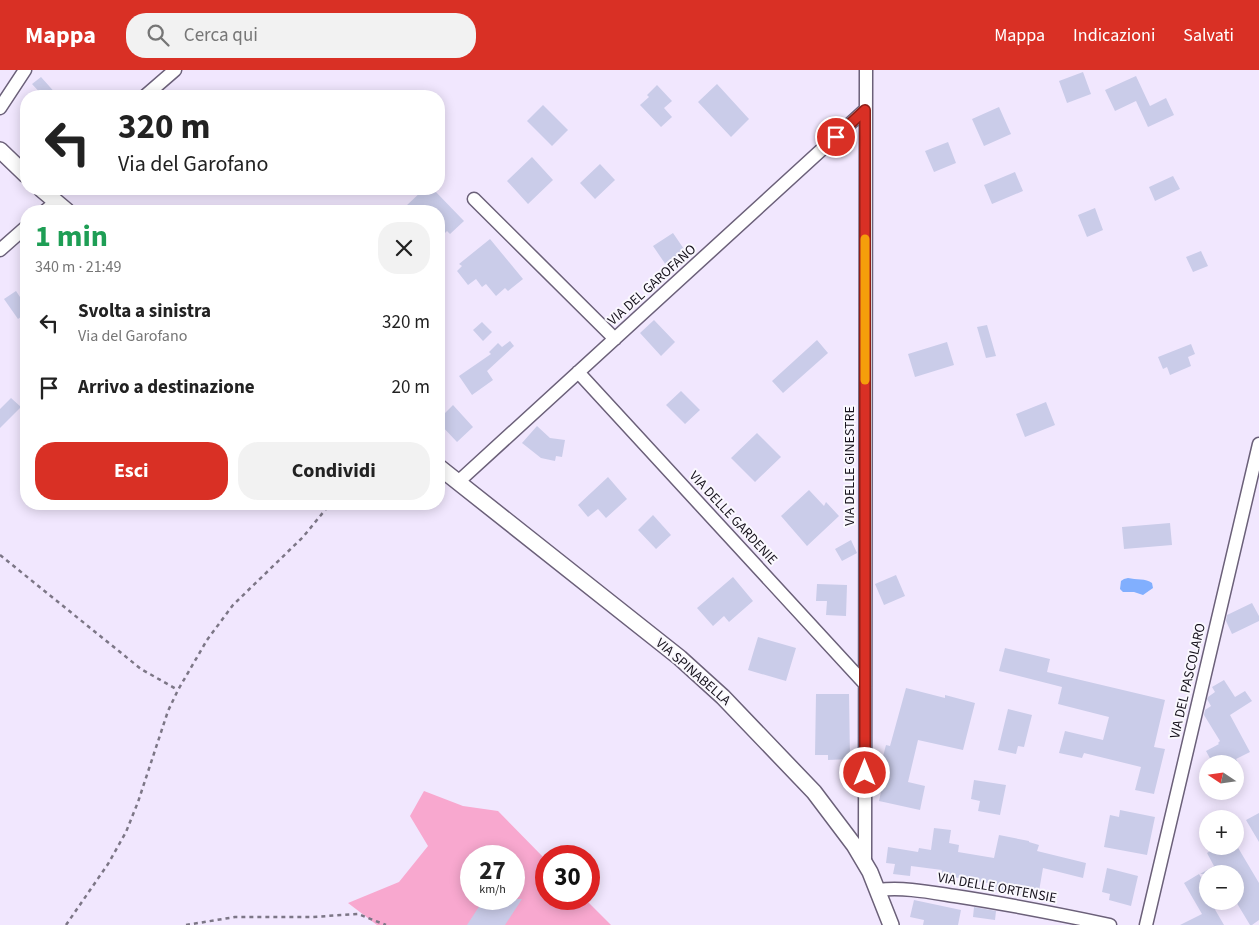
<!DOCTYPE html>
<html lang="it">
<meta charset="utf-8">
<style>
:root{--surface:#fff;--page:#f2f2f2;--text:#222;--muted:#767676;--accent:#d93025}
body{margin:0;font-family:"Source Sans 3",sans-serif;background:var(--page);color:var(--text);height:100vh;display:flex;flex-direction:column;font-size:19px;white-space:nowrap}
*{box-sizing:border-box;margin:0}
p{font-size:16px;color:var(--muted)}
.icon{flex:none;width:28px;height:28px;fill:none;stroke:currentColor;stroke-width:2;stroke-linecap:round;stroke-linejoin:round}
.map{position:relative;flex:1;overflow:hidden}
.details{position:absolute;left:20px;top:135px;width:425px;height:305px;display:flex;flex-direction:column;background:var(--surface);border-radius:20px;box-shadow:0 2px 12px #0003}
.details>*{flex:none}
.guide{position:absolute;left:20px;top:20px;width:425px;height:105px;border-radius:20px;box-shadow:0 2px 12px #0003;background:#fff;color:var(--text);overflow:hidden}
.needle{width:32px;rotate:283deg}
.controls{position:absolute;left:1199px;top:685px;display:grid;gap:10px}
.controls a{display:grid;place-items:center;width:45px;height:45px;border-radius:50%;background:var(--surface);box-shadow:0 2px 12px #0003;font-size:25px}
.speed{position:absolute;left:460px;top:775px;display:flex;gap:10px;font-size:25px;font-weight:700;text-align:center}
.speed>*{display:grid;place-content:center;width:65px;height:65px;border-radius:50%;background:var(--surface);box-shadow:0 2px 12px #0003;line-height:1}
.speed small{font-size:12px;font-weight:400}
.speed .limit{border:8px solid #d22;background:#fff;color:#111}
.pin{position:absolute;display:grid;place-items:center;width:42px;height:42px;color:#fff;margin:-21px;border:2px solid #fff;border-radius:50%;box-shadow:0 1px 5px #0007}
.me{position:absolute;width:55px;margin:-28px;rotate:0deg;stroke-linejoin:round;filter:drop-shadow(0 0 4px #0008)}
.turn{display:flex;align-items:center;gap:18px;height:105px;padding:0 15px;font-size:22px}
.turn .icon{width:65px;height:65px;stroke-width:2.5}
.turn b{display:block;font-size:35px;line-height:42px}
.round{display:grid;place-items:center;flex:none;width:52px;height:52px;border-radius:20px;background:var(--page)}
.overview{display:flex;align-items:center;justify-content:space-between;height:85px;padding:0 15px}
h1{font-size:30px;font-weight:700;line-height:38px;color:#1e9e55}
.action{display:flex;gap:10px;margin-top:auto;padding:10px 15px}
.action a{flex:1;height:58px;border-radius:20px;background:var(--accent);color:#fff;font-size:20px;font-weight:700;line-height:58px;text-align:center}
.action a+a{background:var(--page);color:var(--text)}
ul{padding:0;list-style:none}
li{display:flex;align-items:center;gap:15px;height:65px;padding:0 15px}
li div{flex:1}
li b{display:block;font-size:19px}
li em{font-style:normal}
header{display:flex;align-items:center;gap:30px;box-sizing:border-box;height:70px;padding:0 25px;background:var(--accent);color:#fff}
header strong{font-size:24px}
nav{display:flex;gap:28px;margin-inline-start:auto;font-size:18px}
.search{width:350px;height:45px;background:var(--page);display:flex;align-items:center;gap:12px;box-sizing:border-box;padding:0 18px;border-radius:20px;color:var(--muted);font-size:19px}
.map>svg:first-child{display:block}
.green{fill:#f8a8cf;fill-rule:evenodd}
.water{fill:#81affe}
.building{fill:#cacce9}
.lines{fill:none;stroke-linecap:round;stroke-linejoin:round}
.minor-casing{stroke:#6b6079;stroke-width:15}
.tertiary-casing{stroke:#6b6079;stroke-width:18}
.path{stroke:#7c7686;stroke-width:2.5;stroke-dasharray:4 4;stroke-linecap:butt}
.minor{stroke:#fff;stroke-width:12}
.tertiary{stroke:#fff;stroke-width:15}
.route-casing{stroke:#8d1f18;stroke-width:12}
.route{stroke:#d93025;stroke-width:9}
.slow{stroke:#f59e0b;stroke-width:9}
.labels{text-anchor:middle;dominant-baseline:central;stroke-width:4;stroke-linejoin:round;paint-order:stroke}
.street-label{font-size:14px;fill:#16121c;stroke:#faf8fe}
</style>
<header>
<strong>Mappa</strong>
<div class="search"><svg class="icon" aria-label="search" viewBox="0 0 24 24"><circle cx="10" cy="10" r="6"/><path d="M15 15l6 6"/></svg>Cerca qui</div>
<nav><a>Mappa</a><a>Indicazioni</a><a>Salvati</a></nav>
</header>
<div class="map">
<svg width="1259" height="855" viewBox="0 0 1259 855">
<rect width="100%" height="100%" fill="#f1e7fe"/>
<path class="green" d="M424 721 463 736 498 741 546 790V829H585L611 855H377L348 833 399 812 428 776 410 746ZM471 786H514V829H471Z"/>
<path class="water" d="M1128 508C1136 510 1146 508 1152 513L1153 518 1143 525 1134 522H1123L1120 519 1121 511 1124 509Z"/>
<path class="building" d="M1083 2 1091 24 1067 33 1059 11Z
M1136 6 1150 36 1166 28 1174 45 1148 57 1136 31 1115 41 1105 20Z
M41 7 58 26H43L32 14Z
M717 14 749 49 731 67 698 32Z
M657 15 672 31 664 38 672 47 661 57 640 35 649 27 647 25Z
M543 35 568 60 552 76 527 51Z
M999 37 1011 64 984 76 972 49Z
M948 72 956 93 934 102 925 81Z
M532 87 553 110 528 134 507 111Z
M600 94 615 110 595 129 580 113Z
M1015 102 1023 121 992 134 984 115Z
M1173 106 1180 119 1155 131 1149 117Z
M424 119H433L464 151 450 164 447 161 439 169V141H411L406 136Z
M1095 138 1103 160 1087 167 1078 145Z
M673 163 686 182 666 195 653 176Z
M490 169 523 209 508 221 505 218 496 226 486 214 482 217 476 209 468 215 457 201 462 196 459 194Z
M1201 181 1208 196 1193 202 1186 187Z
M16 221 26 236V243L18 249 4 229Z
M654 250 675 272 661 286 640 263Z
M482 252 492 262 483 271 473 260Z
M987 255 996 286 986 288 977 257Z
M817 270 828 283 783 323 772 311Z
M510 271 514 276 487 301 493 310 472 325 459 306 491 284 489 282 498 273 502 277Z
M947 272 954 295 915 307 908 284Z
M1191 274 1195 284 1188 287 1191 296 1170 305 1167 297 1163 299 1158 287Z
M681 321 700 340 685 354 666 335Z
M11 328 21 337 0 358V339Z
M1046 332 1055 355 1025 367 1016 344Z
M453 335 473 357 457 372 439 353V349Z
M537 356 550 368 565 370 562 387 556 386 555 391 541 388 522 373Z
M757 363 781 387 755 412 731 388Z
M608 407 627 429 606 448 598 439 588 447 578 435Z
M809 420 824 436 826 432 839 446 807 476 781 446Z
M653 445 671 465 656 479 638 460Z
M1170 453 1172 475 1124 479 1122 457Z
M851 470 857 483 842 491 835 479Z
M896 505 905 526 884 535 875 514Z
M733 507 753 531 729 552 724 546 713 556 697 538Z
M817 514 847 515 846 546 826 545 827 531H816Z
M1252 533 1259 546V551L1232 564 1226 551 1227 545Z
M758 567 796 578 786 611 748 600Z
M1005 578 1050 589 1047 602 1165 630 1154 677 1165 679 1154 724 1135 720 1141 697 1084 683 1082 688 1059 683 1065 661 1103 670 1109 647 1058 634 1062 617 999 601Z
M1224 610 1235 627 1245 621 1252 631 1230 645 1250 682 1236 689 1239 694H1213L1206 681 1219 674 1218 673 1220 671 1204 645 1205 640 1211 636 1207 629 1208 627 1215 622 1212 617Z
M906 618 945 628V625L975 633 963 680 918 670 908 712 925 716 920 740 879 731 887 695 881 694 886 675 890 676Z
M816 624H849L850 689 828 690V685H815Z
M1008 639 1032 645 1024 677 1018 676 1016 684 998 680Z
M974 710 1006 715 1000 745 978 741 980 731 971 729Z
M1120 740 1155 747 1147 785 1104 777 1110 745 1119 747Z
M1259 743V772L1246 750Z
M934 758 951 760 949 773 959 775 958 782 994 788 999 765 1029 771V772L1039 775 1037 781 1086 793 1083 808 1043 798 1038 827 992 820 994 814 941 805 942 800 911 796 910 806 893 804 895 794 886 793 888 777 918 782 919 778 931 780Z
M1218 776H1237L1259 813V850L1252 855H1250L1235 830V804H1200L1214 796 1207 783Z
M1107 798 1138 806 1131 836 1109 830 1110 824 1102 822Z
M1199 804 1208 818V831H1210L1224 855H1180L1202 844 1184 813Z
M484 829H522L505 855H467Z
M914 830 961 840 958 855H923L924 850 910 847Z
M974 837 996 841 995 850 973 847Z"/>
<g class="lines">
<defs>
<path id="minor" d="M145 26 175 0
M0 38 25 0
M474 129 615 269
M45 141 56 132
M0 180 26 157
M578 302 865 614
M458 412 865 40
M865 793 866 0
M878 820C904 817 929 822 955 826 1007 834 1058 844 1110 855
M1146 855 1259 374"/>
<path id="tertiary" d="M0 80 26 105
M41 119 67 141
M439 397 680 588 723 627 814 722 854 775 870 802 891 855"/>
</defs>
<use href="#minor" class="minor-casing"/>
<use href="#tertiary" class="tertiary-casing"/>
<path class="path" d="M0 485 141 599 178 620
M66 855 108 794 126 762 138 732 168 641 178 620 207 570 233 535 303 467 330 434
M186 855 235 847H312L358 844 386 855"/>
<use href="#minor" class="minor"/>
<use href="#tertiary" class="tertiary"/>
</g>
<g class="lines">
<defs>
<path id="route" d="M836 67 865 40V703"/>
</defs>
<use href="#route" class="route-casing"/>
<use href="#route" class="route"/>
<path class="slow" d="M865 169V310"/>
</g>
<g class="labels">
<g class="street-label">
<text transform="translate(652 215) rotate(-42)">VIA DEL GAROFANO</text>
<text transform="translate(850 396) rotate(-90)">VIA DELLE GINESTRE</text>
<text transform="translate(733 448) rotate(47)">VIA DELLE GARDENIE</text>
<text transform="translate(693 602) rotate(41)">VIA SPINABELLA</text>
<text transform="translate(1188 611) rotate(-77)">VIA DEL PASCOLARO</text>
<text transform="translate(997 818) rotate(10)">VIA DELLE ORTENSIE</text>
</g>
</g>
</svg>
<div class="controls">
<a><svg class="needle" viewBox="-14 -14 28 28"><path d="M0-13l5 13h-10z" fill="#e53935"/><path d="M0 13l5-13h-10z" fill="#767676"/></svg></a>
<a>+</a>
<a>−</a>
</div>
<div class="speed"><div>27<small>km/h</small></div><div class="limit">30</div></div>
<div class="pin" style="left:836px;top:67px;background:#d93025"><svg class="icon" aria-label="arrive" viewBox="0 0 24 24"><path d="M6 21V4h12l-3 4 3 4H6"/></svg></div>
<svg class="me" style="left:865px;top:703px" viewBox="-20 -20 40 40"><circle r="17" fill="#d93025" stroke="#fff" stroke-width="3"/><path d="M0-11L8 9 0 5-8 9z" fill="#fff"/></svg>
<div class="guide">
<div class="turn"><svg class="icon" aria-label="left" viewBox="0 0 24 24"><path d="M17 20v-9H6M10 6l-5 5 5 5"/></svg><div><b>320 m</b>Via del Garofano</div></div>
</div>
<section class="details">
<div class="overview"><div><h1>1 min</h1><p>340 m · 21:49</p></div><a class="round"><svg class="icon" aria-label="close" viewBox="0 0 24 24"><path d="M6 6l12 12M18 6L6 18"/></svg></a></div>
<ul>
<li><svg class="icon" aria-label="left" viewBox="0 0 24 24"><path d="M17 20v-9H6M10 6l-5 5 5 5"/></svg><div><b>Svolta a sinistra</b><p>Via del Garofano</p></div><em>320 m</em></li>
<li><svg class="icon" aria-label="arrive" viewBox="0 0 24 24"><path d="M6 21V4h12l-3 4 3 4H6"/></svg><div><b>Arrivo a destinazione</b></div><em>20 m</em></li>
</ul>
<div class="action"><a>Esci</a><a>Condividi</a></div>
</section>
</div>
